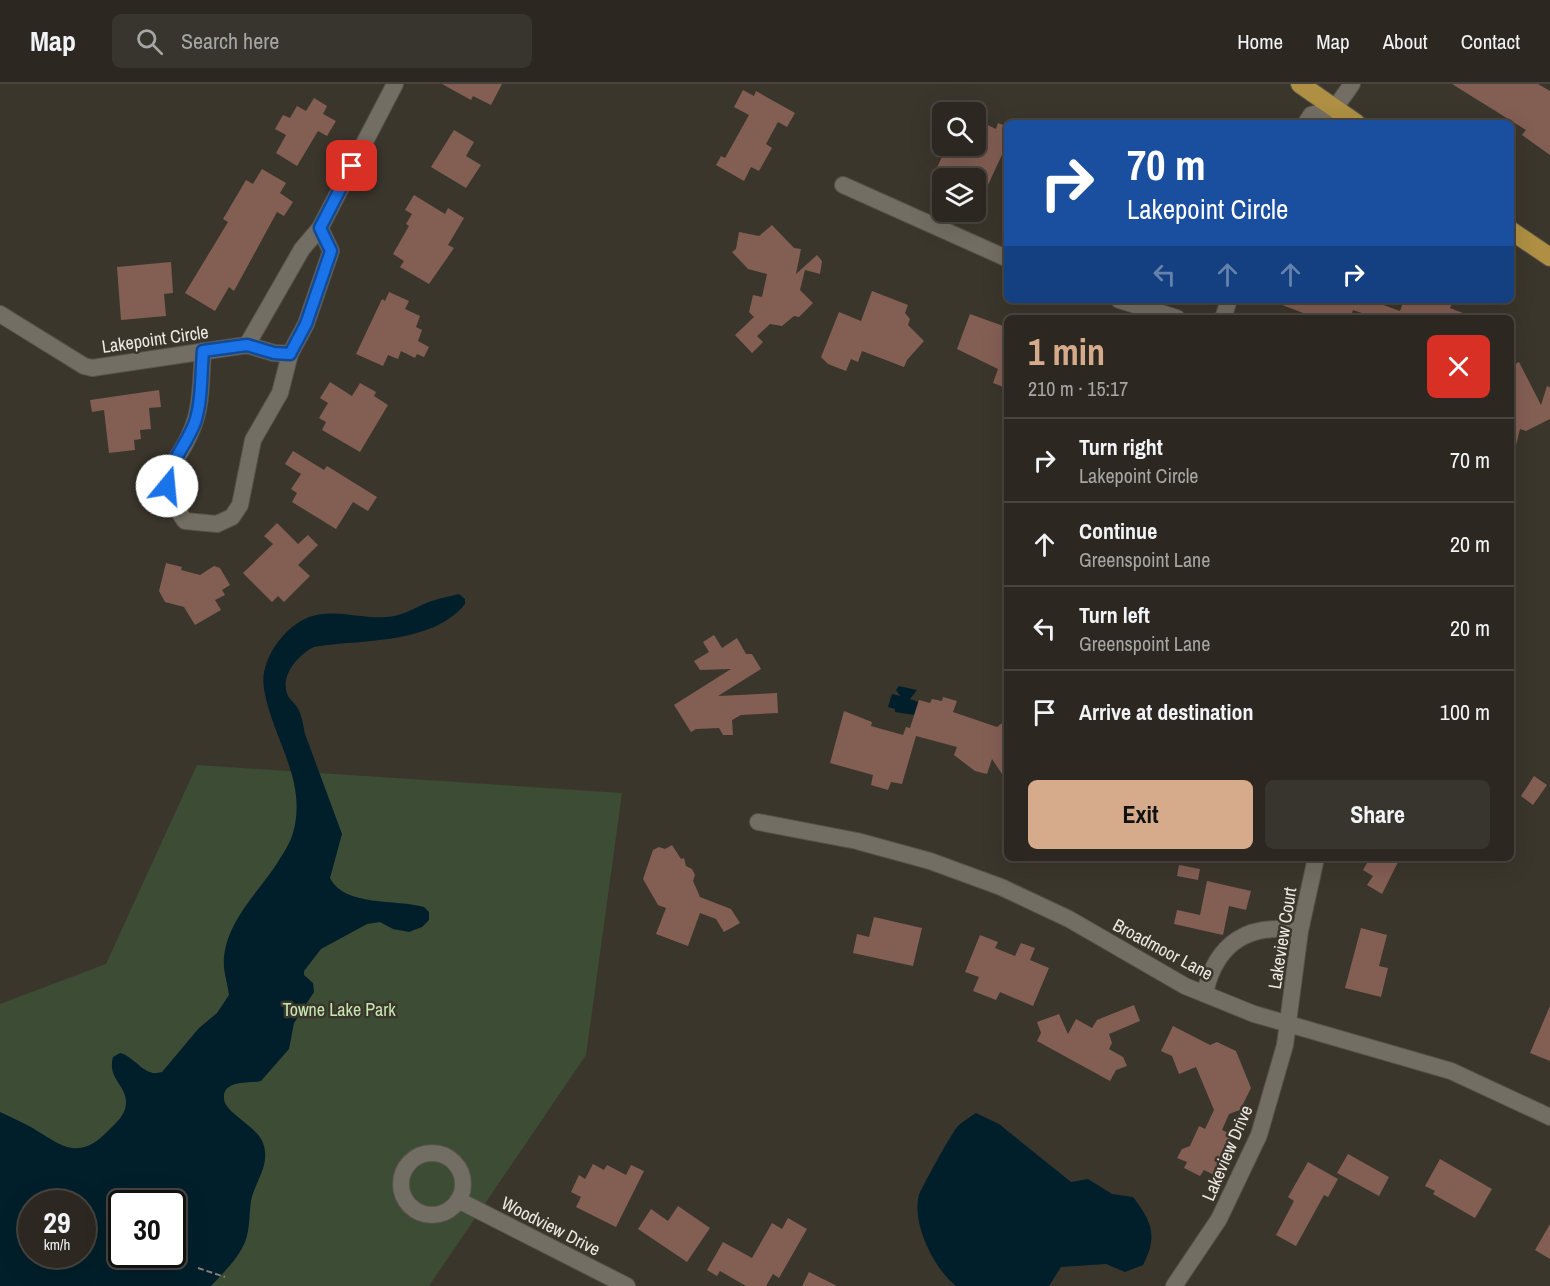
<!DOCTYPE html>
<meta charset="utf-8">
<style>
:root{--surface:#2c2821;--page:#38342e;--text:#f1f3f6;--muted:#a6a6a5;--line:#48443f;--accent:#d6ab8b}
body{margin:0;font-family:"Archivo Narrow",sans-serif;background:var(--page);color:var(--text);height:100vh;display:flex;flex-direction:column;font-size:22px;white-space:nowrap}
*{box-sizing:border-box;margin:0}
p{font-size:20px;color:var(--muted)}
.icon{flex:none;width:33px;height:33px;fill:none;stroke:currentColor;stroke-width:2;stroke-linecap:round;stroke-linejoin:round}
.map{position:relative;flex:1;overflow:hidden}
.panel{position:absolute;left:1004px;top:231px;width:510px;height:546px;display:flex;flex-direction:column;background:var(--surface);border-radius:9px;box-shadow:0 6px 24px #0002,0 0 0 2px var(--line)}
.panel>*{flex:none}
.banner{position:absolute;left:1004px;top:36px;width:510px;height:183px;border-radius:9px;box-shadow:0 6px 24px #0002,0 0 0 2px var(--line);background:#1a4fa0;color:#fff;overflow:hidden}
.tools{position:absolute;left:932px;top:18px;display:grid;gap:12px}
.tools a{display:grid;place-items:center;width:54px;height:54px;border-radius:9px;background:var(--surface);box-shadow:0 6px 24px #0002,0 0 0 2px var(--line);font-size:30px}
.speed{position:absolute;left:18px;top:1106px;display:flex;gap:12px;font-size:30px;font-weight:700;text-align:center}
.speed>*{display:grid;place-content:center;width:78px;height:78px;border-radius:50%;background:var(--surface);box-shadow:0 6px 24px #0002,0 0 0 2px var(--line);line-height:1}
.speed small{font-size:15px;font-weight:400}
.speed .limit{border:3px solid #111;border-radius:9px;background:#fff;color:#111}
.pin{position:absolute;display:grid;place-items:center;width:51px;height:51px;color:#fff;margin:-26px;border-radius:12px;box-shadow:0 3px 9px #0006}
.me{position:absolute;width:66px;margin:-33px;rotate:17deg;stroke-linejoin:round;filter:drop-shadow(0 0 4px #0008)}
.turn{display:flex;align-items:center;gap:21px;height:126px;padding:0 24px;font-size:27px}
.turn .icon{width:78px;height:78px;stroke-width:2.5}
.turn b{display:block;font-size:42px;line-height:51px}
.lanes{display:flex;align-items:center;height:57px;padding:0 24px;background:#0003;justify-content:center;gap:30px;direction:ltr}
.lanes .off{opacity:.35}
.round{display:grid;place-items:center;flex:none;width:63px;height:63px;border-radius:9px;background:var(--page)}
.overview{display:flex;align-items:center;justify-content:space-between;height:102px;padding:0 24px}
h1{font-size:36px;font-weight:700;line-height:45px;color:var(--accent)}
.action{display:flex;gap:12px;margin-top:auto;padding:12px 24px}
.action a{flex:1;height:69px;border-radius:9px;background:var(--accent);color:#111;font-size:24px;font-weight:700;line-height:69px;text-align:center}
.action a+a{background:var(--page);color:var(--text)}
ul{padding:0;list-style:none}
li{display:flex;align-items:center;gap:18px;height:84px;padding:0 24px;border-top:2px solid var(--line)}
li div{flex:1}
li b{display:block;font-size:22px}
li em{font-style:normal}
header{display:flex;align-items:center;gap:36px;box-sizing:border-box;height:84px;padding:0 30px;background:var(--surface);border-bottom:2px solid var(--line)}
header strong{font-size:28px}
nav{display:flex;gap:33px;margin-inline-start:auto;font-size:21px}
.search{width:420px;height:54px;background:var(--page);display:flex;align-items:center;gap:15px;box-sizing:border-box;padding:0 21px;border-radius:9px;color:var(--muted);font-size:22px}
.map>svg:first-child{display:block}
.green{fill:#3d4c34;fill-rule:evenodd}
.water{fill:#001f2a;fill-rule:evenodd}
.building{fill:#835e53}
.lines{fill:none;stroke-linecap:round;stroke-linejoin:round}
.minor-casing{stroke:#57524a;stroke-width:18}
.major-casing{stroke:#57524a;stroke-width:20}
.path{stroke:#858078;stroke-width:2;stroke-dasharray:6 3;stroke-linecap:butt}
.minor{stroke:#736e63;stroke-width:16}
.major{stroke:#ae8f43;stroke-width:18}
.route-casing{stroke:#114b97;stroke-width:15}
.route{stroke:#1a73e8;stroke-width:10}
.labels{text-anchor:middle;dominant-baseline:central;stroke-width:5;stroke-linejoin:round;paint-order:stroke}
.street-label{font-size:18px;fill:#ece9e3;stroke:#3b362c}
.park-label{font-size:18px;fill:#c5e8b1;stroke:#3b362c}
</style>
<header>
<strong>Map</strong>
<div class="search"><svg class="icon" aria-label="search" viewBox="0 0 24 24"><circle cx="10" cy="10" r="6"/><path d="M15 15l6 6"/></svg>Search here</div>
<nav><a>Home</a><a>Map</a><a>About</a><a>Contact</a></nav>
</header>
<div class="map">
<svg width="1550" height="1202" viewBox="0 0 1550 1202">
<rect width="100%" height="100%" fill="#3b362c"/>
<path class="green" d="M197 681 622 709 586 971 429 1202H0V920L106 880ZM32 1119H82V1170H32ZM122 1119H172V1170H122Z"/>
<path class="water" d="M459 510 465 515V520C432 561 361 555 314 563 298 571 279 592 288 612 290 616 295 619 297 623 302 631 303 641 305 650L342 750 330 794C344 823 397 815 424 823L429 828V836L422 843 409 848 393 845 380 838 367 840 321 865 304 887V891L313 899 314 908 294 939 289 965 261 997C251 1000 222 995 224 1015 225 1029 257 1042 263 1059 271 1081 255 1097 251 1117 249 1130 250 1146 245 1158 238 1175 223 1189 211 1202H0V1028C10 1033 20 1037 29 1042 62 1061 77 1079 109 1046 117 1038 126 1030 126 1019 127 1001 107 995 113 973L120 969C136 973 144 994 162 988L199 944 217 929 229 911C228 902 225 893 224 884 221 843 256 811 276 781 282 771 290 760 293 749 308 696 272 654 264 605 259 576 284 543 309 533 333 524 361 535 386 533 401 532 411 526 424 520 435 515 447 513 459 510ZM32 1119H82V1170H32ZM122 1119H172V1170H122Z
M899 602 917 606 910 615 918 618 914 631 895 628V625L888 623 892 610 900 612 896 606Z
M976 1029 999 1040 1071 1098 1088 1095 1112 1110 1133 1113C1152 1138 1158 1152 1143 1181L1125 1188 1106 1180 1061 1183 1049 1202H956C935 1186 911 1139 919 1111 922 1103 952 1048 958 1042 963 1037 970 1033 976 1029Z"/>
<path class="building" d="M442 0H502L491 21 473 12 471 16Z
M1452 0H1538L1550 7V71L1522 51 1526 46Z
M743 6 754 12 756 7 795 29 787 43 778 38 766 60 772 64 759 87 751 83 744 97 716 81 721 72 725 74 749 31 734 23Z
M314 14 327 22 323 30 336 37 327 52 318 47 297 82 276 69 286 51 275 45 283 31 290 34 297 22 306 27Z
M942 29V60L930 55Z
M975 35 996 45 998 39 1006 42V62L988 101 955 85 950 94 935 88 947 62H975Z
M454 46 474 58 466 72 481 81 466 104 431 83Z
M262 85 286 99 280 109 293 118 284 132 277 128 234 207 229 203 215 227 185 209 228 138 223 135 246 96 253 100Z
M414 111 445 130 448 124 464 134 448 161 454 164 429 200 400 183 404 177 393 170 409 142 406 140 412 130 405 126Z
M772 141 794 164 801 165 796 190 817 171 822 177 820 190 805 186 800 206 813 219 799 233 794 232 782 242 770 240 757 252 763 258 752 269 735 251 754 233 749 228 753 211 762 213 767 190 748 185 732 168 736 165 739 148 759 152Z
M171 178 173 209 164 210 166 232 121 236 117 183Z
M872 207 908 221 905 229 910 235 908 241 924 257 907 276 904 283 862 267 858 278 851 275 846 287 828 280 821 273 839 228 861 237Z
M389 208 409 217 405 225 420 232 416 243 422 246 418 257 429 263 424 273 417 270 415 274 401 267 398 275 388 271 383 282 356 270 382 215 385 217Z
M1370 216 1400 227 1404 216H1453L1450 224 1473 233 1376 234 1353 226 1350 234H1316L1272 217Z
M970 230 1006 243V304L993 299 998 285 957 265Z
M1519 278 1541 321 1547 302 1550 303V335L1526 347 1520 345 1514 369 1510 368V283Z
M330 298 352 312 360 299 376 308 374 312 388 321 360 368 322 346 326 338 319 334 328 319 320 314Z
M159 306 161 323 149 324 151 345 140 346 141 355 134 356 135 366 109 369 104 326 92 328 90 316Z
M293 367 324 386 327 382 377 413 368 427 353 418 336 445 292 418 297 409 291 405 301 390 285 380Z
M277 439 298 460 308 451 318 461 298 481 310 492 284 518 278 512 272 518 243 489 273 460 264 452Z
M166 479 182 483 181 486 200 491 214 482 220 484 230 501 222 506 225 511 215 516 221 526 195 541 184 523 165 518 159 507Z
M714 551 722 564 737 554 746 570H752L761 585 718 612 777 609 778 629 741 631 732 636 733 651H723L719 644 696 645 691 648 674 621 731 585 700 586 694 577 709 568 703 558Z
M943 613 957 617 953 628 997 643 1006 636V696L992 675 987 690 975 687 954 671 957 663 916 652 902 700 891 698 888 706 871 701 873 691 830 679 844 627 872 638 871 642 903 651 906 643 910 644 919 616 930 619 932 615 942 617Z
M1534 692 1547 701 1533 721 1521 712Z
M672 761 681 775 684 774 686 782 692 785 695 791 693 797 700 813 731 825 740 839 724 848 716 835 700 829 688 862 656 850 666 824 658 821 643 795 653 766 659 763 665 765Z
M1370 774H1400L1382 810 1367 801 1373 792 1363 786Z
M1179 781 1200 785 1198 796 1177 792Z
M1207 797 1251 807 1246 826 1229 822 1223 851 1174 840 1177 826 1200 831Z
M874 833 922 844 913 882 853 869 857 850 869 853Z
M1361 844 1387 851 1379 882 1388 884 1381 913 1345 904Z
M980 851 998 858 995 864 1015 872 1021 859 1035 864 1030 876 1049 884 1033 922 1000 908 996 916 973 907 979 893 965 888Z
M1134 921 1140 937 1109 950 1112 959 1109 965 1123 973 1127 982 1116 986 1110 997 1037 957 1041 949 1037 938 1059 930 1068 950 1076 935 1092 944 1097 936Z
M1550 922V977L1530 969Z
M1173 942 1210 961 1217 958 1236 967 1251 1004 1240 1026 1229 1030 1222 1046 1233 1051 1214 1091 1204 1086 1200 1092 1184 1084 1187 1078 1177 1074 1182 1065 1190 1062 1199 1042 1205 1045 1214 1026 1196 983 1179 990 1172 972 1161 967Z
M1348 1070 1389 1093 1379 1112 1337 1089Z
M1440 1075 1492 1105 1475 1134 1433 1110 1435 1107 1425 1102Z
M1308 1078 1338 1095 1328 1113 1324 1111 1296 1162 1276 1151 1294 1117 1288 1113Z
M593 1080 604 1086 607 1081 626 1091 631 1081 644 1087 616 1143 576 1123 581 1113 571 1108 579 1091 585 1095Z
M678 1122 710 1144 687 1178 638 1145 651 1125 668 1137Z
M788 1134 807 1145 779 1194 773 1190 766 1202H746L720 1187 717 1192 707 1186 723 1158 752 1174 772 1139 782 1145Z
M1550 1140V1175L1535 1166Z
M809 1188 837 1202H802Z"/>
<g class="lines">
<defs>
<path id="minor" d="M1335 24 1352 0
M1306 39 1311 31 1335 24 1332 39
M843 101 1006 174
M1119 216 1177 234
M0 230 84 282 92 284 247 261 274 269 290 270
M1223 234 1229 216
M247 261 302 165 320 144 395 0
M203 267C201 290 202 316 195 337 181 383 148 386 185 437L217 440 232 433 240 421 253 356 280 309 290 270 306 240 331 167 320 144
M758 738 857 757 930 777 1001 803 1069 835 1185 902 1254 930 1451 987 1550 1033
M1205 909C1216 858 1249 838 1300 847
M401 1100a31 31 0 1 1 62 0a31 31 0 1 1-62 0Z
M458 1116 627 1202
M1174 1202 1219 1135 1259 1051 1285 961 1300 847 1316 774"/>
<path id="major" d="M1300 0 1356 39
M1510 146 1550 173"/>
</defs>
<use href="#minor" class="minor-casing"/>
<use href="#major" class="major-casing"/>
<path class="path" d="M198 1184 225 1193"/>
<use href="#minor" class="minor"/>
<use href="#major" class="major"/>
</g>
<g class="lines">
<defs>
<path id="route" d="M167 402C169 377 187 361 195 338 202 317 201 290 203 267L247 261 274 269 290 270 306 240 331 167 320 144 352 82"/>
</defs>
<use href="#route" class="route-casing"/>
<use href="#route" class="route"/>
</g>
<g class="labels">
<g class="street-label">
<text transform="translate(155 255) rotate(-8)">Lakepoint Circle</text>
<text transform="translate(1282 854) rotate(-81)">Lakeview Court</text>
<text transform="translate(1163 865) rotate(28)">Broadmoor Lane</text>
<text transform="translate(1227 1069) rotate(-67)">Lakeview Drive</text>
<text transform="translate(551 1142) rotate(27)">Woodview Drive</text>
</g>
<g class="park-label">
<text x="339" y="925">Towne Lake Park</text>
</g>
</g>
</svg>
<div class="tools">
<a><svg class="icon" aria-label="search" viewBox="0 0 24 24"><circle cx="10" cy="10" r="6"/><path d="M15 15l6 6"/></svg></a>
<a><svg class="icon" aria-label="layers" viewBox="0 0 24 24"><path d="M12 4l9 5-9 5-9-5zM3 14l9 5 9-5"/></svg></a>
</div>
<div class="speed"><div>29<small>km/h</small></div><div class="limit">30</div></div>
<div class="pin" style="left:352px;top:82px;background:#d93025"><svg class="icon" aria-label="arrive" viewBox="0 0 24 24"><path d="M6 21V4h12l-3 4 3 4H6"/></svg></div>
<svg class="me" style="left:167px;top:402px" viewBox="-20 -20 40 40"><circle r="19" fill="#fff"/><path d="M0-13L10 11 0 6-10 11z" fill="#1a73e8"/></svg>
<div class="banner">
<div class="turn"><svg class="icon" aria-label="right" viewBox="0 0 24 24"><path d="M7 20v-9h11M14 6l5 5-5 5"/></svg><div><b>70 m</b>Lakepoint Circle</div></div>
<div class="lanes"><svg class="icon off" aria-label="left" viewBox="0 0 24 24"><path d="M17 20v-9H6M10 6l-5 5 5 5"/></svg><svg class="icon off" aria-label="ahead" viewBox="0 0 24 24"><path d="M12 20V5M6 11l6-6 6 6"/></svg><svg class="icon off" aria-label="ahead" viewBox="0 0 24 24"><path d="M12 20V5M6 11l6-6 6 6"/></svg><svg class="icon" aria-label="right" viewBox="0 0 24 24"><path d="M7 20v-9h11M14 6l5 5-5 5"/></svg></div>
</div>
<section class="panel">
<div class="overview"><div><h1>1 min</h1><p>210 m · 15:17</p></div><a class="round" style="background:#d93025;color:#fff"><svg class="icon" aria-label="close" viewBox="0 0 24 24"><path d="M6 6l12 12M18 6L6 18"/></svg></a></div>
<ul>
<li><svg class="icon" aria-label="right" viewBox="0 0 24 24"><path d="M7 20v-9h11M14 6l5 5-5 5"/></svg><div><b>Turn right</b><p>Lakepoint Circle</p></div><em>70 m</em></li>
<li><svg class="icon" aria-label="ahead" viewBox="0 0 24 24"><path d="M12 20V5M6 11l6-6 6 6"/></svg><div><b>Continue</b><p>Greenspoint Lane</p></div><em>20 m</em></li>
<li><svg class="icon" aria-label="left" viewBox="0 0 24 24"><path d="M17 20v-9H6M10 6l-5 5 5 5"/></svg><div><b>Turn left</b><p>Greenspoint Lane</p></div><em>20 m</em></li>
<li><svg class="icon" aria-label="arrive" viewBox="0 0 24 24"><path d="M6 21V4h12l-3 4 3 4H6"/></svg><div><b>Arrive at destination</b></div><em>100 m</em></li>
</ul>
<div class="action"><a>Exit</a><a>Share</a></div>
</section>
</div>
